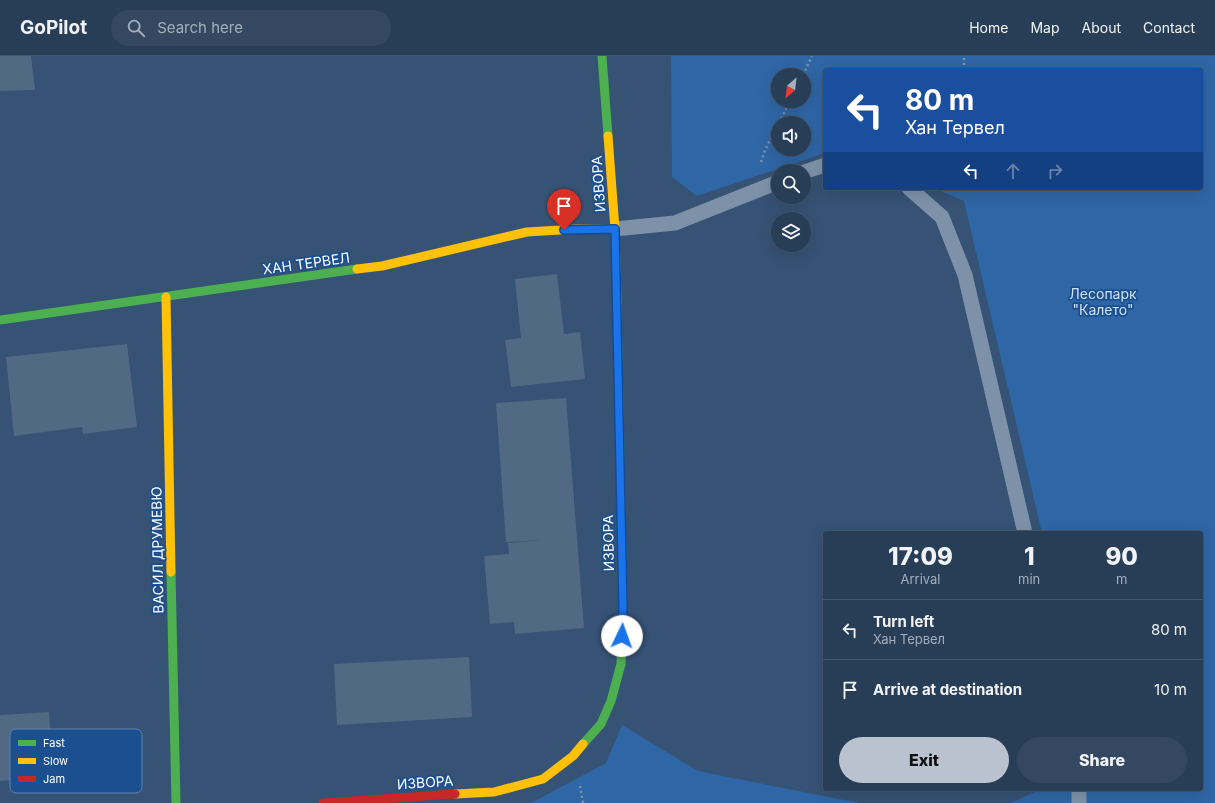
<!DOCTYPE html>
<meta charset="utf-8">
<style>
:root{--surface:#283e57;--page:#344961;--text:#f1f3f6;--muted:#a5aeba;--line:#44576d;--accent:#b9c2ce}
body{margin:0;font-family:Inter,sans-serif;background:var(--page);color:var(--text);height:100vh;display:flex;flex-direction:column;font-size:15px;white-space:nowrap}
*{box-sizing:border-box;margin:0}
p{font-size:13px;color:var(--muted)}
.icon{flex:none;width:22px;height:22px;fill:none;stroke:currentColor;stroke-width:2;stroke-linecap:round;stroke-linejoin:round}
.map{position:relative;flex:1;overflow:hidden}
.drawer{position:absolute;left:823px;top:475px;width:380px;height:260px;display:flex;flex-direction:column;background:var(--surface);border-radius:4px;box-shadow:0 4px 16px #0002,0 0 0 1px var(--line)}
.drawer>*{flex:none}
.guide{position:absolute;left:823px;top:12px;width:380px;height:122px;border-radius:4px;box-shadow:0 4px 16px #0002,0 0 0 1px var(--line);background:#1a4fa0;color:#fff;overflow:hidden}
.needle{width:26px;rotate:208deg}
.controls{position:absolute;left:771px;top:12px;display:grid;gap:8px}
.controls a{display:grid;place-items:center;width:40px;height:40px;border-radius:50%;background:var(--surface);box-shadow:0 4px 16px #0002,0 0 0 1px var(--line);font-size:20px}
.pin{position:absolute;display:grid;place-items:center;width:34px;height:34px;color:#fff;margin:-41px -17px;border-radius:50% 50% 50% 0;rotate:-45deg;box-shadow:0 0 4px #0007}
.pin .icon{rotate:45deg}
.me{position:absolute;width:44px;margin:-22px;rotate:3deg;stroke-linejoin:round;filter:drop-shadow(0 0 3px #0008)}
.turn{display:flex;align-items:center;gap:14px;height:84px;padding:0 16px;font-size:18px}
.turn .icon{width:52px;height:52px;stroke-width:2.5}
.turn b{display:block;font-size:28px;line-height:34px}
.lanes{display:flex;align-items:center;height:38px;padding:0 16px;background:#0003;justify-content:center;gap:20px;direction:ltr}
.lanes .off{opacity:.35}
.eta{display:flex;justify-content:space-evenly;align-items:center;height:68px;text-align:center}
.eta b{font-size:24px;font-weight:800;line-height:28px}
.cta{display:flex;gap:8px;margin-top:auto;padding:8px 16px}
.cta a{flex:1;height:46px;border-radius:24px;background:var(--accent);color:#111;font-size:16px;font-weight:800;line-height:46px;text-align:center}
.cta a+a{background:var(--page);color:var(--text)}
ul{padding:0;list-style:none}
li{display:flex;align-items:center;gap:12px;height:60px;padding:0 16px;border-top:1px solid var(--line)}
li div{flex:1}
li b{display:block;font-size:15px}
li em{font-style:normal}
header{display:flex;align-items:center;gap:24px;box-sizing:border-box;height:56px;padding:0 20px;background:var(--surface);border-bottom:1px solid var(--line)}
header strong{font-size:19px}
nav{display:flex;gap:22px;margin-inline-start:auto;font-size:14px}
.search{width:280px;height:36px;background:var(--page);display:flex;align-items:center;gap:10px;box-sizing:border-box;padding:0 14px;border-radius:22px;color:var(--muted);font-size:15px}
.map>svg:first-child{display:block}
.green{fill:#2f66a5;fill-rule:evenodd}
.building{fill:#526984}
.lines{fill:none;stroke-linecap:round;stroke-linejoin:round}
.path{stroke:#7d92a8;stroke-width:2.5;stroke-dasharray:2 3;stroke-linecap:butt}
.lane{stroke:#7d92a8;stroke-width:15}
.fast{stroke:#4caf50;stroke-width:9}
.slow{stroke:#ffc107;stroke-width:9}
.jam{stroke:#c62828;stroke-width:9}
.route-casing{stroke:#114b97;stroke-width:10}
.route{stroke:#1a73e8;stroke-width:7}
.labels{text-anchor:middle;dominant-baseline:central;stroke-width:3.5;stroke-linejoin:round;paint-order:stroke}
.street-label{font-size:14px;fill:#fff;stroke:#1b4f8f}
.park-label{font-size:14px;fill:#cfe3fa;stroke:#1b4f8f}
.key{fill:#1b4f8f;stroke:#5f84b1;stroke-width:1}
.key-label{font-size:11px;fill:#fff}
</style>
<header>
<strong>GoPilot</strong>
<div class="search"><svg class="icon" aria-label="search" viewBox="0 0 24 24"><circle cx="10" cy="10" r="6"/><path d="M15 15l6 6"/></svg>Search here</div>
<nav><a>Home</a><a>Map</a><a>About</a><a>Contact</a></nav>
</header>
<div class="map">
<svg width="1215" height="747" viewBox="0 0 1215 747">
<rect width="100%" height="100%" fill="#365274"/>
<path class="green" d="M671 0H1215V747H1011L1041 733H1201V477H1042L964 145 934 132H1201V14H825V97L697 140 672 121ZM778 19H804V45H778ZM778 67H804V93H778Z
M622 669 698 715 859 747H531L606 707Z"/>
<path class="building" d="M0 0H31L35 34 0 35Z
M557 218 564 278 580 276 585 323 511 331 505 284 521 282 515 223Z
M127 288 137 371 83 378 82 371 14 380 6 301Z
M566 342 584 572 515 578 514 566 490 568 484 500 509 498 508 487 541 484 506 486 496 347Z
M469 601 472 661 337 669 334 608Z
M49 656 53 722 0 725V659Z"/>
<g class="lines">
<path class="path" d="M964 14V0
M803 19 812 0
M779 67 790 45
M761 106 765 94 778 68
M580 730 583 747"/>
<path class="lane" d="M804 116 825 109
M909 132 942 161 965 219 1025 477
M615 173 675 167 778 126
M1079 733V747"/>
<path class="fast" d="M602 0 608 80
M0 264 357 213
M171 516 176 747
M583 688 601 668 611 645 621 608 623 552 617 246"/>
<path class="slow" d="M608 80 615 173 617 246
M357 213 382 210 527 176 576 173H615
M166 241 171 516
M455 738 494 736 543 723 573 700 583 688"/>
<path class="jam" d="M323 747 455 738"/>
</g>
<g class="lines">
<defs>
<path id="route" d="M564 174 615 173 623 552 622 580"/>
</defs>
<use href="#route" class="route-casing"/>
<use href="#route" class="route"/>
</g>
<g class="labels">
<g class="street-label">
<text transform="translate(598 128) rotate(-94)">ИЗВОРА</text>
<text transform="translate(306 207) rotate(-8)">ХАН ТЕРВЕЛ</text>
<text transform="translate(608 487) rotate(-91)">ИЗВОРА</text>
<text transform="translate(157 494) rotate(-91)">ВАСИЛ ДРУМЕВЮ</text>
<text transform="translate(425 726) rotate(-4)">ИЗВОРА</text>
</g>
<g class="park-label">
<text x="1103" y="237">Лесопарк<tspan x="1103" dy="16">"Калето"</tspan></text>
</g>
</g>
<rect x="10" y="673" width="132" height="64" rx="6" class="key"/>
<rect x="18" y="684" width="18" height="6" fill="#4caf50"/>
<rect x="18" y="702" width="18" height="6" fill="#ffc107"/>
<rect x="18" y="720" width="18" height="6" fill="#c62828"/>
<g class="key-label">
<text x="43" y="691">Fast</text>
<text x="43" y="709">Slow</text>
<text x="43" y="727">Jam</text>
</g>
</svg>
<div class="controls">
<a><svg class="needle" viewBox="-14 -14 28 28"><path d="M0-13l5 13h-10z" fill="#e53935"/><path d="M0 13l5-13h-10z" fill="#a5aeba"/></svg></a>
<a><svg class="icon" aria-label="sound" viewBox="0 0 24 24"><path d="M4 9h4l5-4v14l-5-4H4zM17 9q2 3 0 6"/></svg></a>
<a><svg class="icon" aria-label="search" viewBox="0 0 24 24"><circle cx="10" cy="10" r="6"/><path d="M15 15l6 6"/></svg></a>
<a><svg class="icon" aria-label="layers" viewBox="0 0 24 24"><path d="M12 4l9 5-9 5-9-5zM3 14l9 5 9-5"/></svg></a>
</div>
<div class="pin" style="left:564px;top:174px;background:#d93025"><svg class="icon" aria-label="arrive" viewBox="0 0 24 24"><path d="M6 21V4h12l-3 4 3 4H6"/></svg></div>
<svg class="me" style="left:622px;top:580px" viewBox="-20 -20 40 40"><circle r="19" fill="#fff"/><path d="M0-13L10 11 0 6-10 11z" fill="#1a73e8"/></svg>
<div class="guide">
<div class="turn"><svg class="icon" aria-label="left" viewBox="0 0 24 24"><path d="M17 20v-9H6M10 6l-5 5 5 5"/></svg><div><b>80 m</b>Хан Тервел</div></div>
<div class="lanes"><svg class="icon" aria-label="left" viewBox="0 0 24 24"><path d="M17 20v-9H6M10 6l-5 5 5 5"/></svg><svg class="icon off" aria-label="ahead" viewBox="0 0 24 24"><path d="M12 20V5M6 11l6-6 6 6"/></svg><svg class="icon off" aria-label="right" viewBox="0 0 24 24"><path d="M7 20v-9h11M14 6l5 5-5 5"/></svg></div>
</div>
<section class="drawer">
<div class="eta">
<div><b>17:09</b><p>Arrival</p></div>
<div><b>1</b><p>min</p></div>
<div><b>90</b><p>m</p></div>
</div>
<ul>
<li><svg class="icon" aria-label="left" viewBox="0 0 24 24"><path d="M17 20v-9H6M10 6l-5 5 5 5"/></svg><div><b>Turn left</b><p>Хан Тервел</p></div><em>80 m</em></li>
<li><svg class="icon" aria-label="arrive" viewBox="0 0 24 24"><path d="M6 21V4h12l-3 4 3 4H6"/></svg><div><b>Arrive at destination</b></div><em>10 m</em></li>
</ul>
<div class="cta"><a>Exit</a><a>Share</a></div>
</section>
</div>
